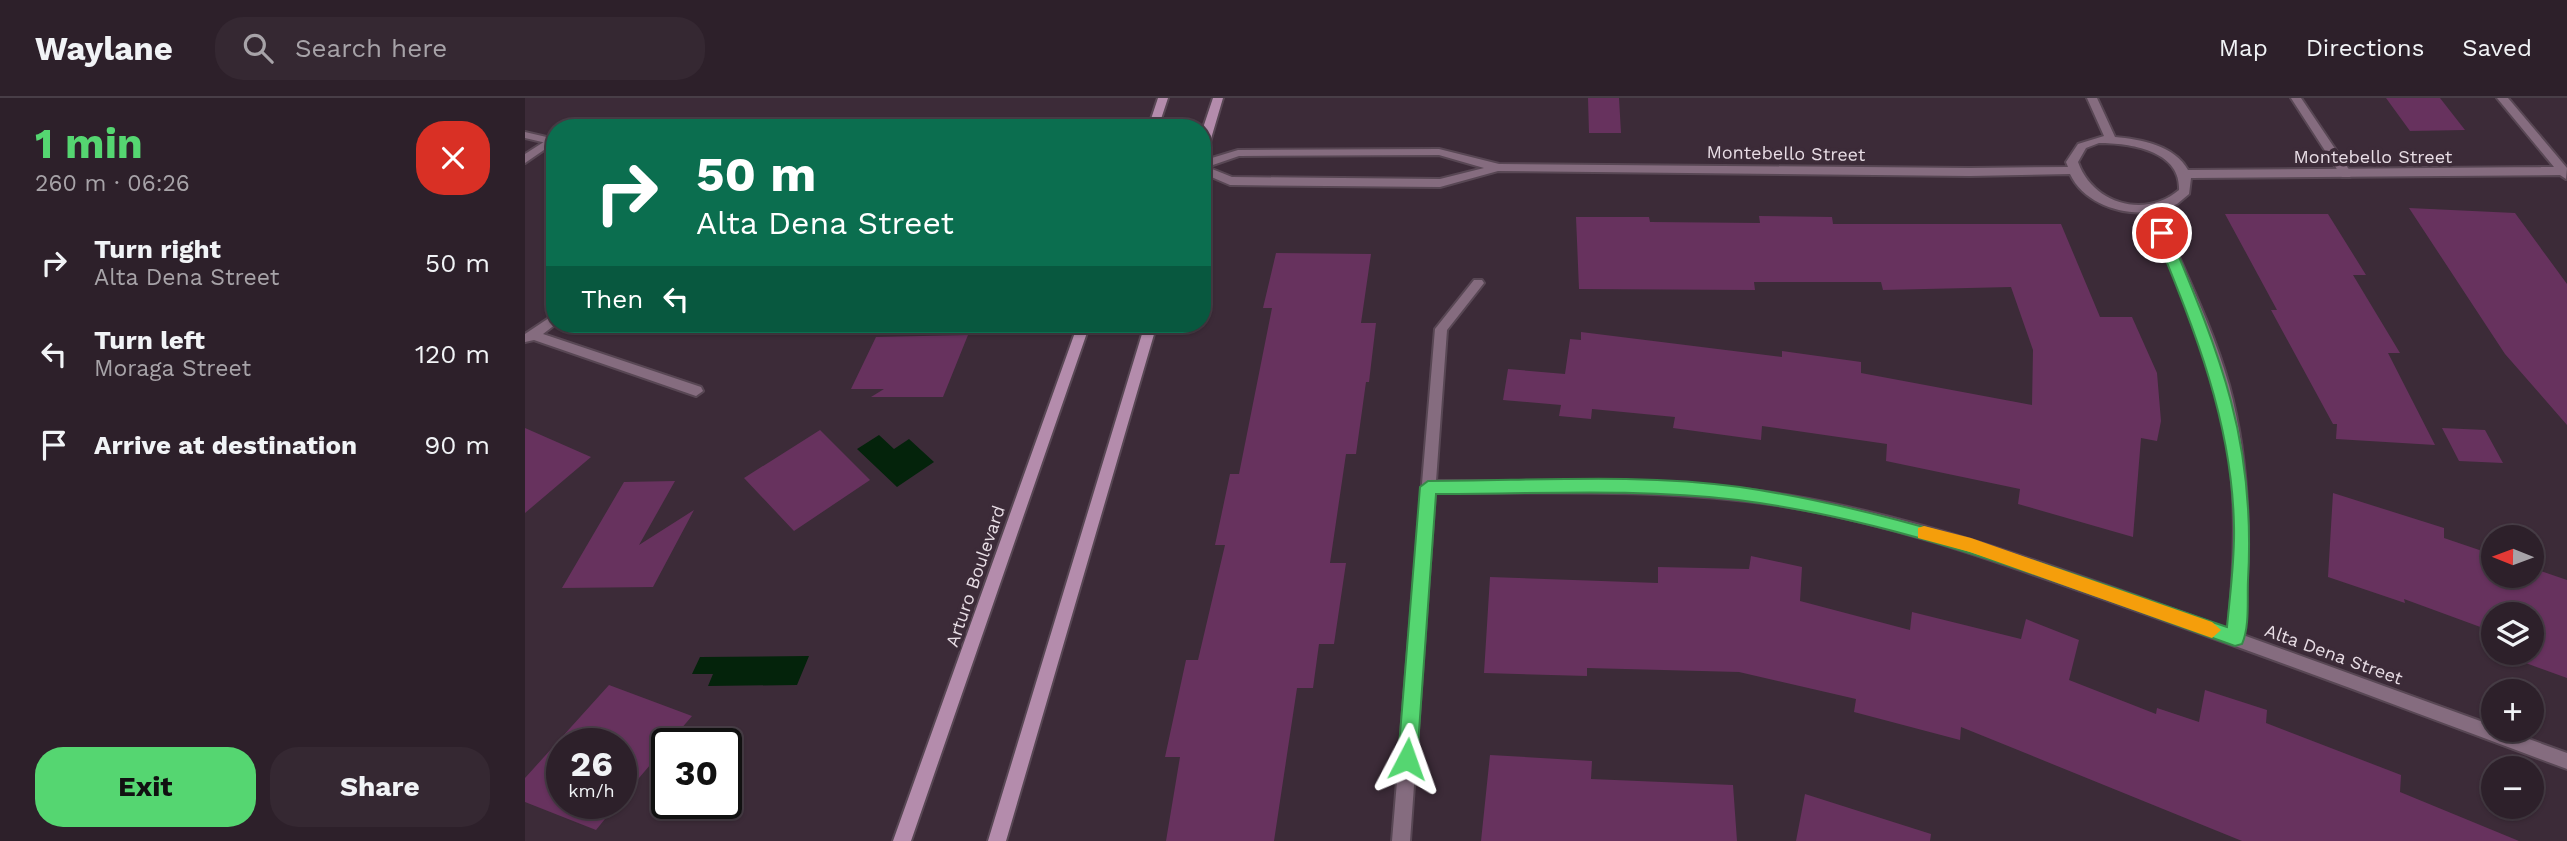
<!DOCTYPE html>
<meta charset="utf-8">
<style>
:root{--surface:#2d202a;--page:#352832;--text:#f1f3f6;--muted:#a7a3a8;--line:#483e47;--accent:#55d671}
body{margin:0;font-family:"Work Sans",sans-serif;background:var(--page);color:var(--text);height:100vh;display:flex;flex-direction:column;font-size:26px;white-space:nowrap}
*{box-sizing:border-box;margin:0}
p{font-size:23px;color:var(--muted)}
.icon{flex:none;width:38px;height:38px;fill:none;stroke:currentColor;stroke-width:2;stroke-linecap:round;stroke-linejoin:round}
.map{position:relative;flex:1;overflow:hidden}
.sheet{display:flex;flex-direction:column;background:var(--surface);width:525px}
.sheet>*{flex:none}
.hud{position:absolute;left:21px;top:21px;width:665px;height:214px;border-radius:28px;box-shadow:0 2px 5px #0004,0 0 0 2px var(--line);background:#0b6e4f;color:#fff;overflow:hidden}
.needle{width:46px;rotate:271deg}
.tools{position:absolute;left:1956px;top:427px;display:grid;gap:14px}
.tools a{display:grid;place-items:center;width:63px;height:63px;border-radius:50%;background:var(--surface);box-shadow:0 2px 5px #0004,0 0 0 2px var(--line);font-size:35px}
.speed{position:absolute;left:21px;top:630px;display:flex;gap:14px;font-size:35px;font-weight:700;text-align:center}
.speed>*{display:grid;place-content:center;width:91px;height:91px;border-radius:50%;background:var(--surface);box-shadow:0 2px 5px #0004,0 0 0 2px var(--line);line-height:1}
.speed small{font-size:18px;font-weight:400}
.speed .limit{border:4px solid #111;border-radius:10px;background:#fff;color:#111}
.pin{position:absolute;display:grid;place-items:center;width:60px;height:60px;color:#fff;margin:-30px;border:4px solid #fff;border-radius:50%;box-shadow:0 2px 7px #0007}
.me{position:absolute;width:77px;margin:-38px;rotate:4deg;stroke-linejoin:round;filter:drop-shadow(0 0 5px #0008)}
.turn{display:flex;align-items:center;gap:24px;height:147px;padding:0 35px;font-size:32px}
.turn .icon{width:91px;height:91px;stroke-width:2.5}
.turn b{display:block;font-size:49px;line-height:60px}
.then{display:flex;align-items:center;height:66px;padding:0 35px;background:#0003;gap:14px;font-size:26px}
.round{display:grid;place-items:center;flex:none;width:74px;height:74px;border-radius:28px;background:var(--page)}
.overview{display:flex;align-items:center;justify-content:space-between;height:119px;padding:0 35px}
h1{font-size:42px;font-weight:700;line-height:52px;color:var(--accent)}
.primary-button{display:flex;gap:14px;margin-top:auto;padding:14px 35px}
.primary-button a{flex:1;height:80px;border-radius:28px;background:var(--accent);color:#111;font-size:28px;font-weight:700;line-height:80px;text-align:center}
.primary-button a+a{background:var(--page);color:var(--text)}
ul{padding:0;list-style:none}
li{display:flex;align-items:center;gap:21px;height:91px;padding:0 35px}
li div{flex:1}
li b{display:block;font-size:26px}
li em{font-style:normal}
header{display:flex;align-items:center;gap:42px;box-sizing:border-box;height:98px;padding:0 35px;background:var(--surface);border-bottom:2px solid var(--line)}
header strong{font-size:33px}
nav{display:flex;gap:38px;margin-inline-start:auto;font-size:24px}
.search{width:490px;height:63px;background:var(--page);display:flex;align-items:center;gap:18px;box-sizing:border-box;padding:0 24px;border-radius:28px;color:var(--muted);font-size:26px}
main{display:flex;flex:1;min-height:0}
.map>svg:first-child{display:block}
.water{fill:#04230b}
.building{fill:#67325e}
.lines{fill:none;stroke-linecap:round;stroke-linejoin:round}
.lane-casing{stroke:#584754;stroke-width:4}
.street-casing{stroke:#584754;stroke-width:4}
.secondary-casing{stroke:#584754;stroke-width:4}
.lane{fill:#856c7f;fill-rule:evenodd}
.street{fill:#856c7f;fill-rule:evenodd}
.secondary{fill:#b48cac;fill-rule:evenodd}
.route{fill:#55d671;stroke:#378b49;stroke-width:2}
.slow{fill:#f59e0b}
.labels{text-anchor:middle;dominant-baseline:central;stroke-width:7;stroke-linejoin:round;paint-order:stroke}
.street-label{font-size:18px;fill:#e8dde5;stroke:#3c2b38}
</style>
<header>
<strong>Waylane</strong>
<div class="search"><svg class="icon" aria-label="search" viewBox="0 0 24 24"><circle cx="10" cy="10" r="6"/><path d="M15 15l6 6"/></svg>Search here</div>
<nav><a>Map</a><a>Directions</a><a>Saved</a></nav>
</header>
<main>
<section class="sheet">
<div class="overview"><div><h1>1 min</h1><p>260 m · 06:26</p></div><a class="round" style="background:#d93025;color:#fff"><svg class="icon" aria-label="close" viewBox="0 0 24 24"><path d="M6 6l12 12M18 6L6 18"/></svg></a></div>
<ul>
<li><svg class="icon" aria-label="right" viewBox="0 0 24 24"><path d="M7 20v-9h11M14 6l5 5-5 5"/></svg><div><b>Turn right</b><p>Alta Dena Street</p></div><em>50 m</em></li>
<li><svg class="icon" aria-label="left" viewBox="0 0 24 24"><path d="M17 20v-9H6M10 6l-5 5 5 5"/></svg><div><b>Turn left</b><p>Moraga Street</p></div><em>120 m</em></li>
<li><svg class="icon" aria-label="arrive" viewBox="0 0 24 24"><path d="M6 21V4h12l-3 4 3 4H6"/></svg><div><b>Arrive at destination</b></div><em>90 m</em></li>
</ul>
<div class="primary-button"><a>Exit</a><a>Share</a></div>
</section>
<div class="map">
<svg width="2042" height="743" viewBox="0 0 2042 743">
<rect width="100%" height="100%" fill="#3c2b38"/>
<path class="water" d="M354 337 369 351 384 341 409 364 372 389 332 351Z
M284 558 272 587 183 588 188 576H167L175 559Z"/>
<path class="building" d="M1063 0H1094L1096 35H1064Z
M1861 0H1915L1940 32 1885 33Z
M1884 110 1990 115 2042 186V327L1980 256Z
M1700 116H1803L1841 177H1828L1875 255H1863L1910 347 1811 341 1812 326H1808L1746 212H1752Z
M1234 118 1307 119 1308 126H1536L1575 219H1607L1632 275 1636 323 1632 343 1616 340 1608 439 1493 406 1495 391 1361 363 1362 346 1237 328 1236 342 1148 330 1150 319 1067 311 1066 321 1034 318 1036 307 978 302 983 271 1040 276 1045 241 1056 242V234L1257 259V253L1336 264V275L1507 307 1508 252 1486 189 1358 192 1356 184H1229L1230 192 1054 191 1051 119H1124L1125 124 1235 125Z
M751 155 846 156 836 225H851L844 284H841L831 356H821L805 465H821L809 546H794L788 590H772L749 743H641L655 659H640L661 562H673L700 447H690L705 376H714L747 210H738Z
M443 237 418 299H346L359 291H326L351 239Z
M0 330 66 359 0 415Z
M1917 330 1960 332 1978 365 1934 363Z
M295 332 345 382 269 433 219 380Z
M150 383 114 447 169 412 128 489 37 490 99 384Z
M1808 395 1919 430V440L1969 457V478H2007V470L2042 482V580L1987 560V555H2007V516H1969V534L1879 501 1880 505 1803 479Z
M1226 458 1277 469 1275 503 1385 532 1387 514 1496 541 1501 521 1554 542 1544 582 1631 616 1632 610 1674 624 1680 592 1742 612 1741 625 1876 677 1875 694 1994 743H1717L1436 629 1435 642 1329 614 1331 601 1214 574 1062 570V578L959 575 965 479 1133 485V469L1224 471Z
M84 587 167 618 96 701V646H37V705H93L71 732 0 704V680Z
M965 657 1067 663 1066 681 1208 687 1212 743H956Z
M1280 696 1406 736 1405 743H1271Z"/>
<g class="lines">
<defs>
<path id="lane" d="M1766 0H1776L1827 76 1825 79H1817Z
M25 40 29 41V45L0 65V56Z"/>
<path id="street" d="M1562 0H1572L1590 39C1616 41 1650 48 1663 72L2029 69 1972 0H1983L2042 70 2041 81 2035 77 1666 80 1664 96 1652 106 1634 113C1658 170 1687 227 1704 287 1726 368 1726 453 1718 537L1969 628V632H1979L2042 655V671C1894 616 1747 560 1598 508 1487 469 1375 427 1258 408 1143 390 1027 395 910 395L885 743H867L910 231 949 182H957L959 185 922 232 911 383C1028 384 1145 378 1261 397 1413 422 1559 480 1703 531 1712 449 1713 363 1689 283 1672 225 1646 170 1623 114 1594 117 1558 104 1545 76L1445 78 973 73 915 89 705 87 677 75V63L713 52 914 51 974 66 1445 70 1543 69 1541 64 1553 46 1579 38ZM1574 45C1606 45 1656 53 1654 92 1620 121 1568 106 1553 64L1561 50ZM914 57 959 70 915 81 707 79 682 69 714 58Z
M0 34 30 41V47L0 40Z
M30 216 31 226 18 236 176 289 178 293 171 298 9 242 0 244V236Z"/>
<path id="secondary" d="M633 0H643L633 30H623Z
M688 0H698L683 51 677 54V33Z
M553 226H565L386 743H368Z
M620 226H632L481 743H463Z"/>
</defs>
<use href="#lane" class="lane-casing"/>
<use href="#street" class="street-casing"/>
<use href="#secondary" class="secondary-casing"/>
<use href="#lane" class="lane"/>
<use href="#street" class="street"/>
<use href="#secondary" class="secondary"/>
</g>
<path class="route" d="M1637 131 1644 135C1696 259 1731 344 1723 482 1722 501 1725 528 1717 546L1710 548C1548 490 1385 424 1213 402 1113 390 1011 396 911 396L892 661 889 668 882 670 875 668 873 661 895 389 903 383C1006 383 1113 375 1215 389 1384 414 1542 474 1702 529 1705 496 1710 461 1709 428 1707 323 1669 231 1630 135Z"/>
<path class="slow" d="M1399 428 1446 440 1687 524 1696 532 1687 540 1445 454 1393 440V430Z"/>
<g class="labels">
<g class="street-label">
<text transform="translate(1261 55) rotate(1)">Montebello Street</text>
<text x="1848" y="58">Montebello Street</text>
<text transform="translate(450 478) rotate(-71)">Arturo Boulevard</text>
<text transform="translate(1809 556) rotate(20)">Alta Dena Street</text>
</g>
</g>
</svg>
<div class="tools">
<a><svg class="needle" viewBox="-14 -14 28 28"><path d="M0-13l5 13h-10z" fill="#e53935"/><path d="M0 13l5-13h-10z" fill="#a7a3a8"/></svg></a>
<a><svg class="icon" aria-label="layers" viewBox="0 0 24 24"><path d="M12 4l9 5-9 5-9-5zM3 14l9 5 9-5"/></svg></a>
<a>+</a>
<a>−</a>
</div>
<div class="speed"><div>26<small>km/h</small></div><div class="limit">30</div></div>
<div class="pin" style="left:1637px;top:135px;background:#d93025"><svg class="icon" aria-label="arrive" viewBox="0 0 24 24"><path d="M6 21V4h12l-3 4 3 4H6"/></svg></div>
<svg class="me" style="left:882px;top:661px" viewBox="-20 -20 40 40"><path d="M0-17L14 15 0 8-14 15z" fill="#55d671" stroke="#fff" stroke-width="4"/></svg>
<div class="hud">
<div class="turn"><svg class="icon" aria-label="right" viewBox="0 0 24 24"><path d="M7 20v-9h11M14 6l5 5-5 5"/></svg><div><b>50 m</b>Alta Dena Street</div></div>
<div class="then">Then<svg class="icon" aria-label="left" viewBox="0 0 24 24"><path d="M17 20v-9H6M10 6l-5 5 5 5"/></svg></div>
</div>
</div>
</main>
